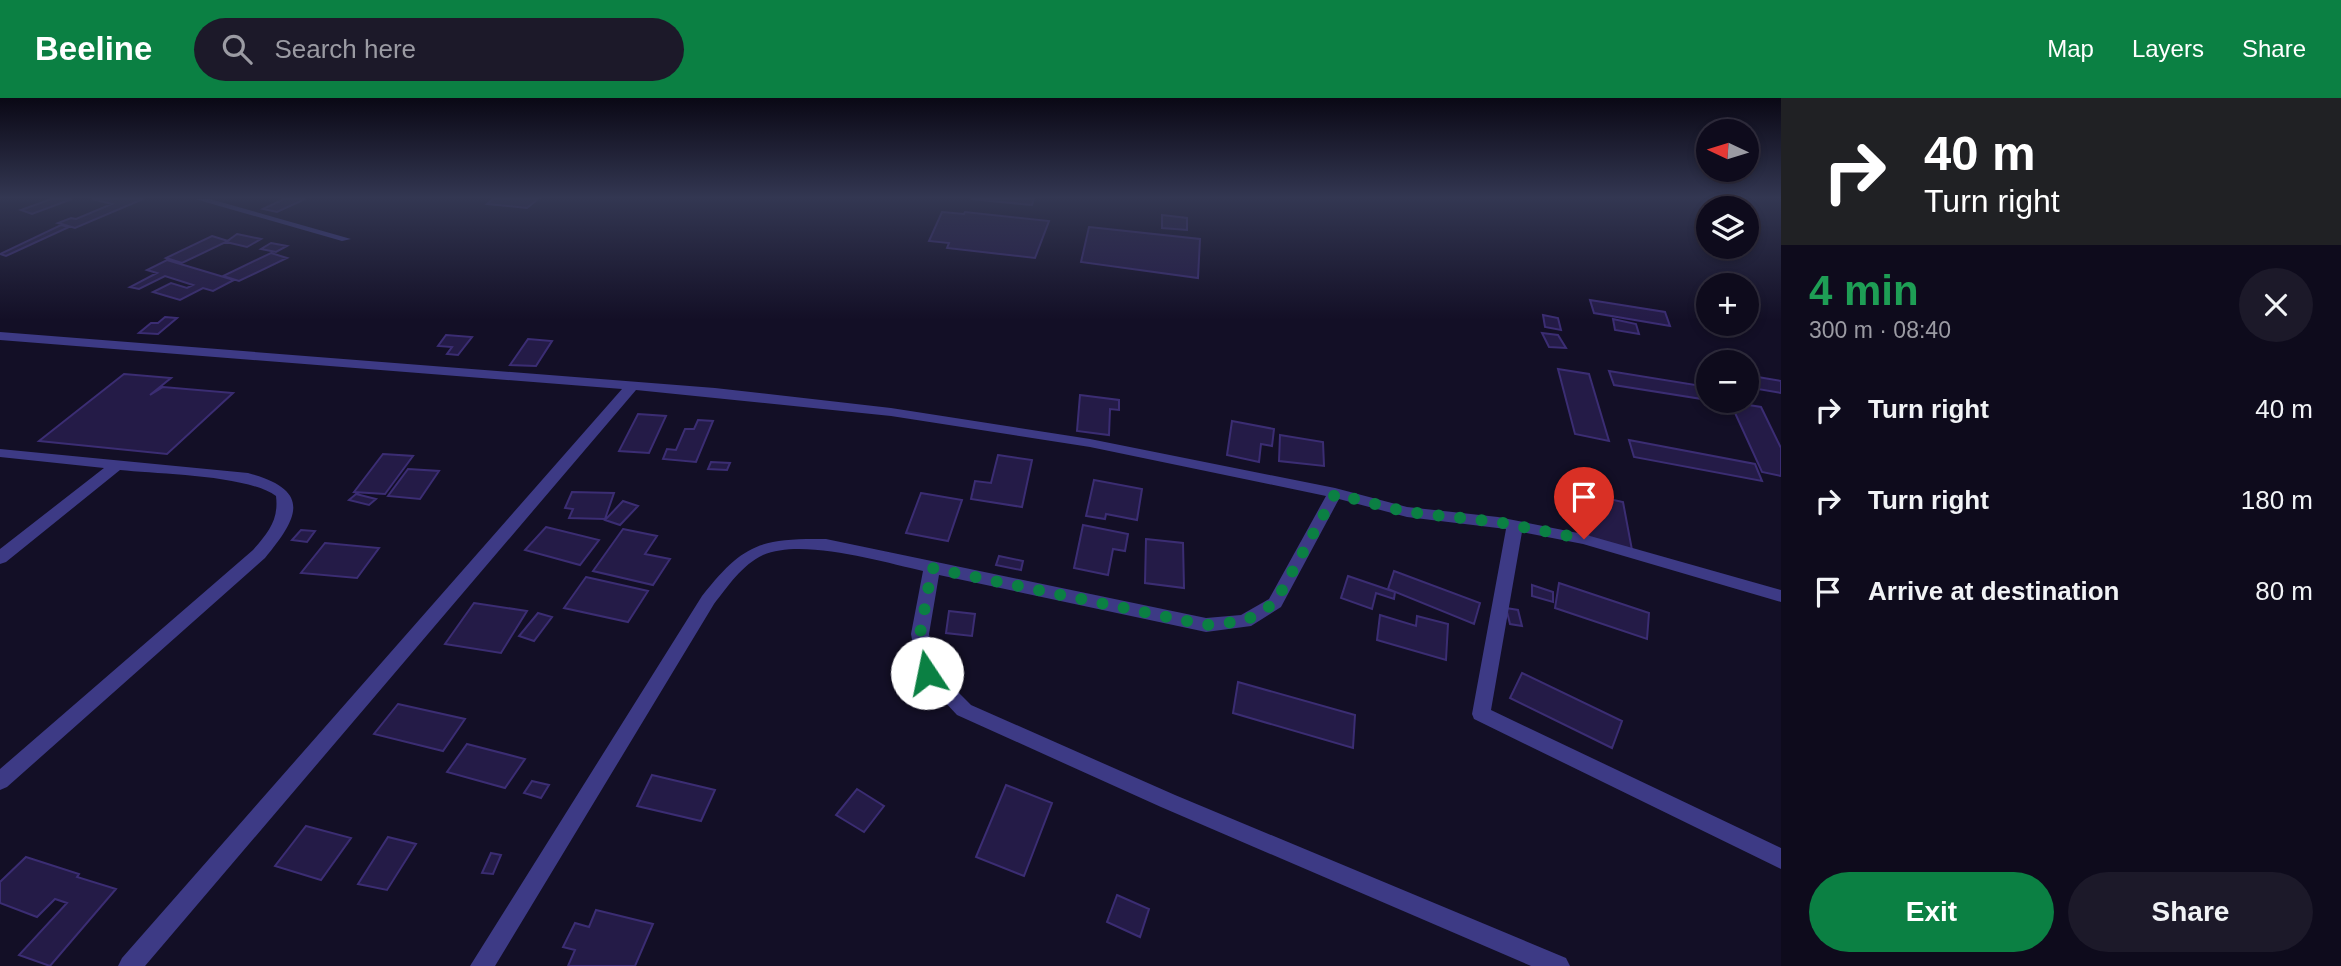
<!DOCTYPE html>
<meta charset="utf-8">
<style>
:root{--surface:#0e0b1c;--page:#1c1929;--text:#f1f3f6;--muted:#9b9ba3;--line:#2e2b3b;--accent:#0b8043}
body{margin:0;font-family:Arial,sans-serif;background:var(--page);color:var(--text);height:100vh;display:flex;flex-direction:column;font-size:26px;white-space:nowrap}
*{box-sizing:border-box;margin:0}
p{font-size:23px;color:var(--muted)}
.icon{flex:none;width:38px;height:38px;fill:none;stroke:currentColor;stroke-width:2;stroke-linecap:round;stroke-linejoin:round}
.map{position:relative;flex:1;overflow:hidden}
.sheet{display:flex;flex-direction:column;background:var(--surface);width:560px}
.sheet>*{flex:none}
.guide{background:#202124;color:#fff;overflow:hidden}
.needle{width:46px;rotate:274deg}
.tools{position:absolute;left:1696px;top:21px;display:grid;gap:14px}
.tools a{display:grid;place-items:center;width:63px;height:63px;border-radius:50%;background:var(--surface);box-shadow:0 4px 10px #0003,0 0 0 2px var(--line);font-size:35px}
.pin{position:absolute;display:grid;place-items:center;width:60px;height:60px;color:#fff;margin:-72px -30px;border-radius:50% 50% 50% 0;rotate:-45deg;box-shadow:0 0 7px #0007}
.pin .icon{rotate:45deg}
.me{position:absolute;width:77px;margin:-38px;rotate:349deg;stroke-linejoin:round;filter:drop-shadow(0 0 5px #0008)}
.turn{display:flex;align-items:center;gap:24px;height:147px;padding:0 28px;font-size:32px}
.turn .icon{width:91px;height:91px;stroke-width:2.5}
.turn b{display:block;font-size:49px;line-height:60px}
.round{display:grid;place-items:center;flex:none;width:74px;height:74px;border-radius:37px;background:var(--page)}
.head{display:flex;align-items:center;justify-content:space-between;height:119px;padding:0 28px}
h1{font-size:42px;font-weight:800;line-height:52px;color:#1e9e55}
.action{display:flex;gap:14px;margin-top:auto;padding:14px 28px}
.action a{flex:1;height:80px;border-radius:42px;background:var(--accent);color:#fff;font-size:28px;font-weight:800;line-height:80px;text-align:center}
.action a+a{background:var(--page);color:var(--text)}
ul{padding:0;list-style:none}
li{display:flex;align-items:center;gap:21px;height:91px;padding:0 28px}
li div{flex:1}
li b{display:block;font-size:26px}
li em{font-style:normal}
header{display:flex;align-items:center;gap:42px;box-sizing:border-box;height:98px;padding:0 35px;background:var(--accent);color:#fff}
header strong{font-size:33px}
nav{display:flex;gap:38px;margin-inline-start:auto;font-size:24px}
.search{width:490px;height:63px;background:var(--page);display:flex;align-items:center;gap:18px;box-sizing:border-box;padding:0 24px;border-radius:38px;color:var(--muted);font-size:26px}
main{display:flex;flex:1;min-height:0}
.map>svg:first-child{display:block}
.building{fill:#241b47;stroke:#3b2d73;stroke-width:2}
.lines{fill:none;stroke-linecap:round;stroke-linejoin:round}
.minor{fill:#3d3a85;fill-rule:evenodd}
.route{stroke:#0b8043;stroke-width:12;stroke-dasharray:0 21.6}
</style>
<header>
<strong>Beeline</strong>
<div class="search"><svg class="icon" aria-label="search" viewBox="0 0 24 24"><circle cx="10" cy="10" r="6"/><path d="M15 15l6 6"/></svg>Search here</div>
<nav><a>Map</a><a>Layers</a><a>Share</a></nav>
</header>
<main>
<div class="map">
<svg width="1781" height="868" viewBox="0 0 1781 868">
<rect width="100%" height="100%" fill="#130f26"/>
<path class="building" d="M51 101H72L32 116 21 112Z
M92 101H143L75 130 58 125 71 120 76 121 112 106Z
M284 101H305L277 114 263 111Z
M493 101H538L527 110 487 106Z
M971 101H1034L1032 107Z
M942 114 964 116 965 114 1049 123 1035 160 947 150 949 145 929 143Z
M1162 117 1187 120V132L1162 130Z
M61 127 69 129 6 158 0 156Z
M1089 129 1200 141 1198 180 1081 164Z
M237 136 261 141 247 149 226 144Z
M212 138 228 143 182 165 166 160Z
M271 145 287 148 276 154 261 151Z
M271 155 287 160 239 183 223 178Z
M167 162 234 182 213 193 203 190 180 202 153 194 171 185 187 190 193 187 165 178 139 191 130 189 157 175 147 172Z
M1590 202 1665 214 1670 228 1594 215Z
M1543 217 1558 220 1561 232 1545 229Z
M165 219 177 220 158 236 139 235 151 225H158Z
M1613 221 1636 226 1639 236 1615 232Z
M1542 235 1558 237 1566 250 1549 249Z
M446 237 472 239 458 257 447 256 452 249 438 248Z
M528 241 552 243 536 268 510 267Z
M1558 271 1589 276 1609 343 1575 336Z
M1609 273 1708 289V302L1614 287Z
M124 276 171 280 150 297 163 289 233 295 167 356 39 343Z
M1746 277 1781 283V295L1746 289Z
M1080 297 1119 302V312L1110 311 1109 337 1077 333Z
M1730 304 1761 309 1781 350V378L1762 374Z
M638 316 666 318 649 355 619 353Z
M698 322 713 323 696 364 663 361 667 351 676 352 685 331H694Z
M1232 323 1274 331 1272 348 1261 346 1259 364 1227 357Z
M1280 337 1323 344 1324 368 1279 363Z
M1629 342 1755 366 1762 383 1634 359Z
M383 356 413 358 385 396 354 394Z
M998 357 1032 362 1022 409 971 401 975 383 991 385Z
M711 364 730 365 727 372 708 371Z
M408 371 439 373 420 401 388 398Z
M1094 382 1142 391 1137 422 1106 416 1105 421 1086 418Z
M572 394 614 395 605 421 569 420 573 411 565 410Z
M921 395 962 402 948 443 906 435Z
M1582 395 1623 404 1632 452 1589 442Z
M356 396 376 401 369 407 349 402Z
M623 403 638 408 620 427 605 422Z
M1083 427 1128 436 1125 453 1113 451 1108 477 1074 470Z
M546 429 599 442 580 467 525 452Z
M623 431 657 438 645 456 670 461 653 487 593 473Z
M301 432 315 433 307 444 292 442Z
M1146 441 1183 445 1184 490 1145 485Z
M325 445 379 450 357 480 301 475Z
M999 458 1023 463 1021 472 996 467Z
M1394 473 1480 505 1474 526 1388 491Z
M1348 478 1395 494 1394 501 1376 495 1372 511 1341 500Z
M586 479 648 493 628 524 564 510Z
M1559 485 1649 515 1647 541 1555 510Z
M1532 487 1553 494V504L1532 498Z
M474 505 527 513 501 555 445 546Z
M1506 510 1518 512 1522 528 1510 526Z
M949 513 975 516 972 538 946 535Z
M538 515 552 519 534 543 519 538Z
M1380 517 1416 528 1417 518 1448 526 1446 562 1377 542Z
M1522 575 1622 623 1612 650 1510 600Z
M1238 584 1355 617 1353 650 1233 615Z
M398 606 465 621 443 653 374 636Z
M467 646 525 661 505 690 447 674Z
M652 677 715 692 701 723 637 708Z
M532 683 549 687 541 700 524 695Z
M1006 687 1052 705 1024 778 976 759Z
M857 691 884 708 864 734 836 717Z
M306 728 351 740 321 782 275 768Z
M388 739 416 746 387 792 358 786Z
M491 755 501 757 493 776 482 775Z
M26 759 79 776 77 779 116 791 50 868 19 857 67 805 55 801 37 819 0 805V784Z
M1117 797 1149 811 1140 839 1107 824Z
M596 812 653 826 635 868H568L575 852 563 849 575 825 589 829Z"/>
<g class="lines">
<path class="minor" d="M195 101H210L351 141 342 143Z
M0 234 715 290 891 310 1090 341 1335 390 1407 409 1498 419 1583 436 1781 492V504L1583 446 1522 434 1491 612 1781 750V771L1474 621 1472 616 1506 431 1407 419 1339 401 1281 509 1251 528 1206 534 939 477 929 536 936 572 971 607 1175 697 1566 860 1570 868H1531L1161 709 957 617 918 575 911 536 923 473C882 464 803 440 763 457 742 467 728 488 714 506L495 868H470L702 498C743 446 760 440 826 441L1206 520 1241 517 1269 501 1326 398 1090 349 891 318 636 292 145 868H118L122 860 622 291 0 242Z
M0 351 248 375C311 392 300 418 265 460L7 689 0 692V671L253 452C268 435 279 422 276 398 247 377 158 376 120 372L6 464 0 466V451L104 370 0 359Z"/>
</g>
<linearGradient id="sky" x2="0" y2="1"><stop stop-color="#0a0815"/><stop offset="0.45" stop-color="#333752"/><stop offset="1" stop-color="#333752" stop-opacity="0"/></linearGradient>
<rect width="1781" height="222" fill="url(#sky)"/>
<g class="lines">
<path class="route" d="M927 575 920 536 932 470 1206 527 1245 523 1275 505 1335 396 1407 414 1498 424 1584 441"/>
</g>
</svg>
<div class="tools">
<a><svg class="needle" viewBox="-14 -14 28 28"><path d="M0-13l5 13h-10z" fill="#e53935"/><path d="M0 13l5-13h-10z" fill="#9b9ba3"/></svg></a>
<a><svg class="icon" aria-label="layers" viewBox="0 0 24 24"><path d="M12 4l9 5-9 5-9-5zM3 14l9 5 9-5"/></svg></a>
<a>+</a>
<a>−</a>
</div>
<div class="pin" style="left:1584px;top:441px;background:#d93025"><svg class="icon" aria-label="arrive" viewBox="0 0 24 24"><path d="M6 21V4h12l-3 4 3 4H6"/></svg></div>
<svg class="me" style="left:927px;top:575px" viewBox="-20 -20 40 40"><circle r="19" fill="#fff"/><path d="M0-13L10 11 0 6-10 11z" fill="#0b8043"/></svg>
</div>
<section class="sheet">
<div class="guide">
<div class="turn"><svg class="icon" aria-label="right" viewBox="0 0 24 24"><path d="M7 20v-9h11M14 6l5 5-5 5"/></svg><div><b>40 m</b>Turn right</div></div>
</div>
<div class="head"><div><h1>4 min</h1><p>300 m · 08:40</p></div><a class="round"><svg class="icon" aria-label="close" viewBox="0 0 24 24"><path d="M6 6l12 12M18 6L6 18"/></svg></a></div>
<ul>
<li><svg class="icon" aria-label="right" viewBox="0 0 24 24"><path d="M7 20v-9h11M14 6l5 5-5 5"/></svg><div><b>Turn right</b></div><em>40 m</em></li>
<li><svg class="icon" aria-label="right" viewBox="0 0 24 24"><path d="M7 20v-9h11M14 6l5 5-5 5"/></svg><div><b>Turn right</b></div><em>180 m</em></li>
<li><svg class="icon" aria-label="arrive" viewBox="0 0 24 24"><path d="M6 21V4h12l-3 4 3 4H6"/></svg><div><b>Arrive at destination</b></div><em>80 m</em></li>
</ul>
<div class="action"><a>Exit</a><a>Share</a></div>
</section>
</main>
